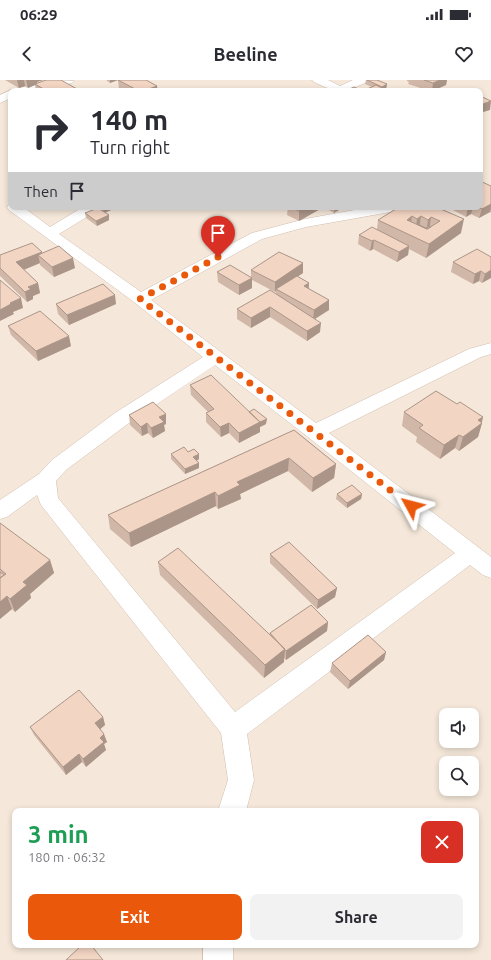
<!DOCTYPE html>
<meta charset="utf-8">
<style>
:root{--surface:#fff;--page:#f2f2f3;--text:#2b2b33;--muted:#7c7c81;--accent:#ea580c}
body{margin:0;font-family:Ubuntu,sans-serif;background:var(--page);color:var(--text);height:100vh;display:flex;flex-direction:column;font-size:15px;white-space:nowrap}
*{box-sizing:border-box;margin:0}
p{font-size:13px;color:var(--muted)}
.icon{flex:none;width:22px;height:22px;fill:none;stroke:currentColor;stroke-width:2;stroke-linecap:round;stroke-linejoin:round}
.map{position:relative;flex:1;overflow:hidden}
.sheet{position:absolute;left:12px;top:728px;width:467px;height:140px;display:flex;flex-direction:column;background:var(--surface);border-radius:8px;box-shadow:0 2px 6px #0003}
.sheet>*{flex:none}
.banner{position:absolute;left:8px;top:8px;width:475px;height:122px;border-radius:8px;box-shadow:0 2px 6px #0003;background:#fff;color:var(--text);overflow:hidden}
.fabs{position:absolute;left:439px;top:628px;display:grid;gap:8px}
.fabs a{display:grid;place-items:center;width:40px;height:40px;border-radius:8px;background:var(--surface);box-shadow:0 2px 6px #0003;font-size:20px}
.pin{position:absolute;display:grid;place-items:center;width:34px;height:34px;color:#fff;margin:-41px -17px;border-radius:50% 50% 50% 0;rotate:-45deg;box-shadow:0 0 4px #0007}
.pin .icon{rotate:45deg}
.me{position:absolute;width:44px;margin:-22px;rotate:308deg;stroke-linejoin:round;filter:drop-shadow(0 0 3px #0008)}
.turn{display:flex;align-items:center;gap:14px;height:84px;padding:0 16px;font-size:18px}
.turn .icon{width:52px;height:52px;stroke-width:2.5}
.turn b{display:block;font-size:28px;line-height:34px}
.then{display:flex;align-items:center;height:38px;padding:0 16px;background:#0003;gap:8px;font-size:15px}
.round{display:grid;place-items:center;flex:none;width:42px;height:42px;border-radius:8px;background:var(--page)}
.summary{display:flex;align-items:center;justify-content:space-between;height:68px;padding:0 16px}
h1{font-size:24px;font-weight:700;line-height:30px;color:#1e9e55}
.cta{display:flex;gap:8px;margin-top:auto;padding:8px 16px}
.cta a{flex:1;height:46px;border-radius:8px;background:var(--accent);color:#fff;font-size:16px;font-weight:700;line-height:46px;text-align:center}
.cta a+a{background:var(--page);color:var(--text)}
.status{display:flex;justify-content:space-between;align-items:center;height:28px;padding:0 20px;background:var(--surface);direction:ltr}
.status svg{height:11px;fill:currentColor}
header{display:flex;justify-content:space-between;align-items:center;height:52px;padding:0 16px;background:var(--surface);font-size:18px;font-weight:700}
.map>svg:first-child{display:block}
.residential{fill:#f5e8da;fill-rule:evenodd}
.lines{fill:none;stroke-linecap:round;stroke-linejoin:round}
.minor-casing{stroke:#d1beb0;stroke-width:1}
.minor{fill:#fff;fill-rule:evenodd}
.wall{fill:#d1b7a8}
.shaded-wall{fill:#aa9588}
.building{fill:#f3d5c3;stroke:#aa9588;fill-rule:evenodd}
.route{stroke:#ea580c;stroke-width:7;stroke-dasharray:0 12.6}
</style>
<div class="status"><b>06:29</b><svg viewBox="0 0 49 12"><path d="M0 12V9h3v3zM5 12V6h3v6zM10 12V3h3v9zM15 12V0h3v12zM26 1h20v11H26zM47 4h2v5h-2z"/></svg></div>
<header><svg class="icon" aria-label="back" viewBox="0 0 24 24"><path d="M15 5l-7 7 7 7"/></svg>Beeline<svg class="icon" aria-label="heart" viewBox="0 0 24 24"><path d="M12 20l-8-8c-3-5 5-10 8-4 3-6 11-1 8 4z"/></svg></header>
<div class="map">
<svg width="491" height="880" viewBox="0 0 491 880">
<rect width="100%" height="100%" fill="#fdf6ec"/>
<path class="residential" d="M0 0H491V880H0ZM11 11H480V127H11ZM446 635H472V661H446ZM446 683H472V709H446ZM15 731H476V865H15Z"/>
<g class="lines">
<defs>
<path id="minor" d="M56 0 74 1 72 3 38 11H16L18 8Z
M312 0H328L340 6 353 0H369L367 2C342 13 339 14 314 2Z
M11 10 13 11H11V18L0 23V15Z
M11 123V127H23L50 147 83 127H100L98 130 59 154 141 212 252 153 305 139 371 127H403L401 130 396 131 306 147 262 159 151 220 316 343 469 269 491 263V274L481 277 329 353 491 477V498L483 495 470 485 247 654 254 700 246 731H218L228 700 221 653 41 425 37 415 7 437 0 439V420L39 394 52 380 115 333 203 277 134 222 9 130 7 127ZM215 285 308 357 455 473 235 632 58 418 56 401 66 390 129 343Z
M203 865H233V880H203Z"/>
</defs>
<use href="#minor" class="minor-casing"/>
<use href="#minor" class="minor"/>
</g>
<path class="wall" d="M5 0H43L37 2V3L77 9V11H36L35 5 28 8 25 6 19 8Z
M106 0H118L110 3Z
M118 0 158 11H123L119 9Z
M366 0H378V1L387 4 386 9 382 11H345L354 7 359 10 362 9 365 10 372 7 365 4Z
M407 0H447L446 5 433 11H430L408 4 409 2 407 1Z
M491 106V133L490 132 479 138 471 134 466 137 451 129V127H480Z
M99 127H111V130L105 133 109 135V140L97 146 86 138 85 133 100 129Z
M288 127H322V128L299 141 287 135Z
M327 127H344L334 133 327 129Z
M436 127 461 153 426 178 409 169 408 175 397 182 373 169 370 171 358 164 359 155 377 149 378 140Z
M42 173 75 188 54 197 40 185V183L24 190 38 203 40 213 33 216V219L27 222 0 196V175Z
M491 177 482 203 479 201 473 204 451 192 453 182Z
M251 190 303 193 297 197 309 203V209L329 220V230L315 239 320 252 307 261 270 237 251 248 237 239V229L276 214V211L275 212 252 200V208L239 215 218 202 217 192 251 198Z
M56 224H116L69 245 58 234Z
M8 246 71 266 38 281 11 255Z
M190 305 249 332 266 344 260 347V352L239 363 229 353 221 357 206 342V333L208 332 191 315Z
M457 324 483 337 482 343 478 357 459 371 455 368 440 379 416 362 417 357 402 346 404 332Z
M129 335 166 344 164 345 165 351 153 358 148 353 142 356 130 345Z
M294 350 336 384 334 398 312 412 288 391 240 414 241 419 218 429 216 426 131 467 110 449 108 435Z
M188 372 199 379 197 381 199 383V388L185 394 171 379V374Z
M337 414H362L361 419 347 428 336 419Z
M0 444 50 480 54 493 30 514 31 518 15 532 12 529 0 539Z
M270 474 337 508 335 517 317 529 270 483Z
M158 482 269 555 270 553 328 542 327 551 286 580 284 578V582L264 598 160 495Z
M386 572 384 580 348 609 330 592 332 583Z
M103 637 105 645 100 649 107 662 104 664 106 670 86 687 82 682 66 695 34 655 30 647Z"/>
<path class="shaded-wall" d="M17 0H24L25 6 19 8Z
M26 0H43L37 2 38 5 35 4V5L28 8Z
M110 0H118L110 3Z
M440 0H447L446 5 432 11 433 3Z
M387 4 386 9 382 11H376L382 8V7Z
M157 6 158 11H143Z
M491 21 490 30 480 33V25Z
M491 124V128L490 132 479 138 482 129Z
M106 127H111V130L104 133 103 128Z
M307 127H322V128L299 141V131Z
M335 127H344L334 133Z
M468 127H473L471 134 466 137Z
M109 135V140L97 146 96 141Z
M412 136 410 150 407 140Z
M421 136 419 150 415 152 417 139Z
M431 137 429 151 426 153 428 140Z
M464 139 461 153 426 178 429 164Z
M374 160 373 169 370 171 372 161Z
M409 166 408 175 397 182 399 172Z
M42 172 44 180 38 175 40 183 18 192 16 182Z
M73 178 75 188 54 197 52 187Z
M303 183V193L277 210 276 209V211L275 212V202Z
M491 190V198L482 203 485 194Z
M481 191 479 201 473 204 475 194Z
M252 198V208L239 215V205Z
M38 203 40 213 33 216V219L27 222 25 212 28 207Z
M309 203 308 213 304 206Z
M115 215 116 224 69 245 67 235Z
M21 218 23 228 13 232 14 234 0 241V230L10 223Z
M329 220V230L313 240 314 230Z
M270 227V237L251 248V238Z
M321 243 320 252 307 261V251Z
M69 256 71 266 38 281 36 271Z
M166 334V344L164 345 165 351 153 358 151 348 159 337Z
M483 337 481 344 482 343 478 357 459 371 463 357 478 340Z
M267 339 266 344 260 347V342Z
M260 342V352L239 363V353Z
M147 343 148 353 142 356 141 347Z
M229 343V353L221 357 220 347Z
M459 355 455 368 440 379 444 365Z
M199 374V379L194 382 193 377Z
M289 378 288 391 240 414 241 419 218 429V416L237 402Z
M199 383V388L185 394V389Z
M336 384 334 398 312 412 313 398Z
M215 412 216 426 131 467 129 453Z
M362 414 361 419 347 428V423Z
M50 480 54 493 30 514 31 518 15 532 10 519 23 502Z
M337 508 335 517 317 529 318 520Z
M7 516 12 529 0 539V522Z
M328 542 327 551 286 580V571Z
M285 569 284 582 264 598 265 585Z
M386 572 384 580 348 609 350 601Z
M103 637 105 645 98 651 95 643Z
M104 654 107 662 104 664 106 670 86 687 83 679 100 658Z
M79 674 82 682 66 695 63 687Z"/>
<path class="building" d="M46 0H61L77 9 72 11H47L35 4Z
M118 0H146L157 6 143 11H139Z
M367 0H377L387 4 382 7Z
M424 0H440L433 3Z
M376 5 382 8 376 11H363L359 10 362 9 365 10Z
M354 7 363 11H345Z
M480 16 491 21 480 25Z
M480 101 491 106V124L482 129 478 127H480Z
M291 127H307L299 131Z
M399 127H436L464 139 429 164 378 140ZM412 136 417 139 421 136 428 140 431 137 440 141 427 149 407 140Z
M98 128 109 135 96 141 85 133Z
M419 145 426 148 430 146 431 147 427 149Z
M372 147 409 166 399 172 374 160 372 161 359 155Z
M32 163 42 172 16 182 38 203 28 207 31 209 25 212 0 188V175Z
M59 166 73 178 52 187 38 175Z
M477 169 491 177V190L485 194 481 191 475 194 453 182Z
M279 172 303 183 275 202 251 190Z
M230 185 252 198 239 205 217 192Z
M297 196 309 203 304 206 329 220 314 230 276 209Z
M0 200 21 218 10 223 11 224 0 230Z
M103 204 115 215 67 235 56 224Z
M270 210 321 243 307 251 270 227 251 238 237 229Z
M40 231 69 256 36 271 8 246Z
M211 295 260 342 239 353 229 343 220 347 206 333 214 329 190 305Z
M436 311 457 324 460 322 483 337 478 340 482 343 463 357 459 355 444 365 419 348 423 345 404 332Z
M153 322 166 334 159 337 164 342 151 348 147 343 141 347 129 335Z
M254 329 267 339 260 342 249 332Z
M294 350 336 384 313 398 289 378 237 402 240 405 218 416 215 412 129 453 108 435Z
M184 367 188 372 194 369 199 374 193 377 199 383 185 389 171 374Z
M352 405 362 414 347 423 337 414Z
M0 443 50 480 23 502 27 505 10 519 7 516 0 522V498L6 494 0 489Z
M289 462 337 508 318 520 270 474Z
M178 468 285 569 265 585 158 482Z
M0 492 4 495 0 498Z
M311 525 328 542 286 571 270 553Z
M368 555 386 572 350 601 332 583Z
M79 610 103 637 95 643 104 654 100 658 104 662 83 679 79 674 63 687 30 647Z
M82 865H91L103 880H66Z"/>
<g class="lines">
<path class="route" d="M218 177 140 219 411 426"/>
</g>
</svg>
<div class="fabs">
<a><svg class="icon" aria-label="sound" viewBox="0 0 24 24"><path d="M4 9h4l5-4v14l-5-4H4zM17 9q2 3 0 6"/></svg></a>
<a><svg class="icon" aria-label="search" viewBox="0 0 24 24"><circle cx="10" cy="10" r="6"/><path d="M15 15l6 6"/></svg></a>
</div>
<div class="pin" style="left:218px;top:177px;background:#d93025"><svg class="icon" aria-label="arrive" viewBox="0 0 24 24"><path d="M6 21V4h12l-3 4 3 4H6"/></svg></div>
<svg class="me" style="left:411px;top:426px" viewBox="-20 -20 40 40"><path d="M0-17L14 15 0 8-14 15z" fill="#ea580c" stroke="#fff" stroke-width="4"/></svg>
<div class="banner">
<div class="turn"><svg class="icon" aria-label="right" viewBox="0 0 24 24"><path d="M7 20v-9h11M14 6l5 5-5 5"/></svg><div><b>140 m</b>Turn right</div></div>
<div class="then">Then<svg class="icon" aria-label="arrive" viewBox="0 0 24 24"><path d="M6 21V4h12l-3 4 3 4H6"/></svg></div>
</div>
<section class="sheet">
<div class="summary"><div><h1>3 min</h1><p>180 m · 06:32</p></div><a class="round" style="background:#d93025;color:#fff"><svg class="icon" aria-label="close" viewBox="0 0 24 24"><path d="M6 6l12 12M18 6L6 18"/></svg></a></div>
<div class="cta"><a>Exit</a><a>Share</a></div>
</section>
</div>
